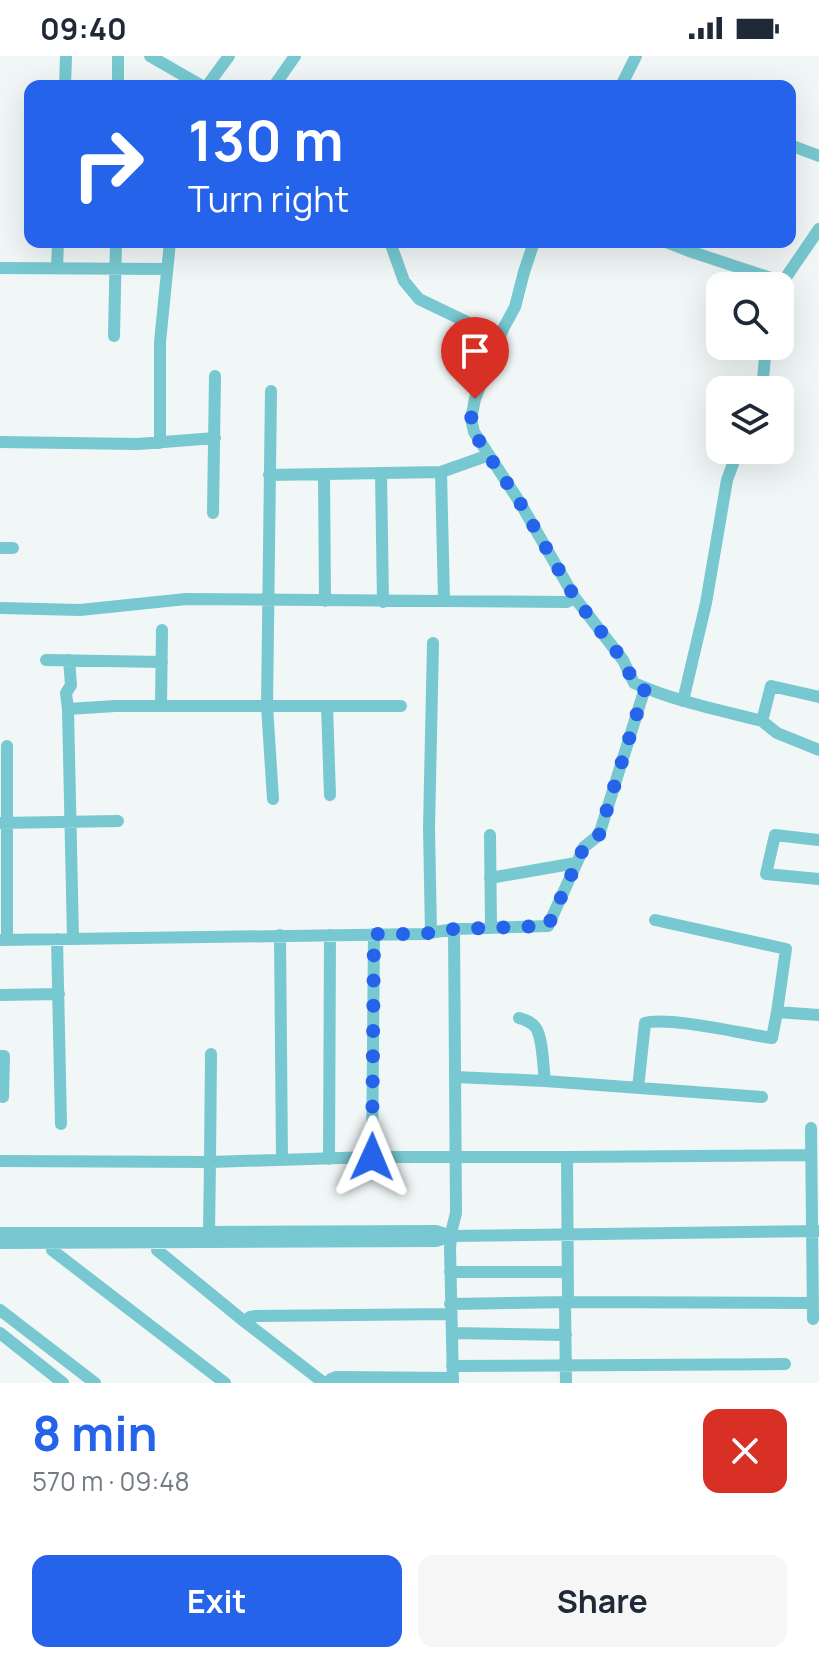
<!DOCTYPE html>
<meta charset="utf-8">
<style>
:root{--surface:#fff;--page:#f6f6f7;--text:#1f2937;--muted:#747a83;--accent:#2563eb}
body{margin:0;font-family:Manrope,sans-serif;background:var(--page);color:var(--text);height:100vh;display:flex;flex-direction:column;font-size:30px;white-space:nowrap}
*{box-sizing:border-box;margin:0}
p{font-size:26px;color:var(--muted)}
.icon{flex:none;width:44px;height:44px;fill:none;stroke:currentColor;stroke-width:2;stroke-linecap:round;stroke-linejoin:round}
.map{position:relative;height:1327px;overflow:hidden}
.panel{display:flex;flex-direction:column;background:var(--surface);flex:1}
.panel>*{flex:none}
.guide{position:absolute;left:24px;top:24px;width:772px;height:168px;border-radius:16px;box-shadow:0 8px 32px #0002;background:#2563eb;color:#fff;overflow:hidden}
.buttons{position:absolute;left:706px;top:216px;display:grid;gap:16px}
.buttons a{display:grid;place-items:center;width:88px;height:88px;border-radius:16px;background:var(--surface);box-shadow:0 8px 32px #0002;font-size:40px}
.pin{position:absolute;display:grid;place-items:center;width:68px;height:68px;color:#fff;margin:-82px -34px;border-radius:50% 50% 50% 0;rotate:-45deg;box-shadow:0 0 8px #0007}
.pin .icon{rotate:45deg}
.me{position:absolute;width:88px;margin:-44px;rotate:1deg;stroke-linejoin:round;filter:drop-shadow(0 0 6px #0008)}
.turn{display:flex;align-items:center;gap:28px;height:168px;padding:0 32px;font-size:36px}
.turn .icon{width:104px;height:104px;stroke-width:2.5}
.turn b{display:block;font-size:56px;line-height:68px}
.round{display:grid;place-items:center;flex:none;width:84px;height:84px;border-radius:16px;background:var(--page)}
.overview{display:flex;align-items:center;justify-content:space-between;height:136px;padding:0 32px}
h1{font-size:48px;font-weight:700;line-height:60px;color:var(--accent)}
.action{display:flex;gap:16px;margin-top:auto;padding:16px 32px}
.action a{flex:1;height:92px;border-radius:16px;background:var(--accent);color:#fff;font-size:32px;font-weight:700;line-height:92px;text-align:center}
.action a+a{background:var(--page);color:var(--text)}
.status{display:flex;justify-content:space-between;align-items:center;height:56px;padding:0 40px;background:var(--surface);direction:ltr}
.status svg{height:22px;fill:currentColor}
.map>svg:first-child{display:block}
.lines{fill:none;stroke-linecap:round;stroke-linejoin:round}
.street{stroke:#77c8d0;stroke-width:12}
.route{stroke:#2563eb;stroke-width:14;stroke-dasharray:0 25.2}
</style>
<div class="status"><b>09:40</b><svg viewBox="0 0 49 12"><path d="M0 12V9h3v3zM5 12V6h3v6zM10 12V3h3v9zM15 12V0h3v12zM26 1h20v11H26zM47 4h2v5h-2z"/></svg></div>
<div class="map">
<svg width="819" height="1327" viewBox="0 0 819 1327">
<rect width="100%" height="100%" fill="#f1f6f6"/>
<g class="lines">
<path class="street" d="M150 0 202 30
M65 30 66 0
M118 30V0
M207 30 229 0
M274 30 295 0
M621 30 636 0
M790 89 819 100
M390 186 404 225 419 243 500 282
M534 186 524 216 515 251 503 273 475 343 471 363 474 376 519 445 575 542 623 604 634 627C674 645 719 654 762 665L771 630 819 641
M666 186 689 195 783 226
M0 212 167 213
M57 212 58 186
M780 230 819 173
M114 280 116 186
M762 334 766 290
M271 335 267 650 273 743
M0 386 138 388 215 382
M160 387V286L170 186
M441 416 444 544
M381 417 383 546
M324 418 325 545
M269 419 441 416 489 399
M213 457 215 320
M0 492H13
M0 552 80 554 186 543 567 546 575 542
M46 604 162 606
M683 645 706 547 727 424 738 394
M161 650 162 574
M327 650 330 739
M68 653 66 637 71 629 69 604
M762 665 777 677 819 694
M0 767 118 765
M490 779 491 872
M819 784 775 779 766 818 819 823
M490 822 576 807
M655 864 786 893 777 956 819 959
M431 877 429 772 433 587
M280 879 282 1104
M73 882 68 653 115 650H401
M7 883V690
M57 883 61 1068
M0 884 423 878 454 873 548 870 584 791 599 779 645 632
M0 939 59 938
M519 962C526 964 532 966 536 972 543 983 543 1011 545 1025
M0 1000H4L3 1041
M456 1021 545 1025 762 1041
M638 1032 645 967C668 960 744 978 772 982L777 956
M811 1072 813 1263
M372 1101 374 878
M567 1101 568 1246
M329 1103 330 879
M0 1105 210 1106 211 998
M209 1176 210 1106 372 1101H567L811 1099
M0 1177 436 1175 451 1180
M0 1187 436 1185 451 1180 819 1175
M52 1187V1194L225 1327
M157 1187V1194L245 1266 324 1327
M450 1216H567
M565 1247 566 1327
M450 1248 568 1246 813 1247
M0 1254 95 1327
M245 1266 250 1261 256 1260 450 1258
M0 1277 63 1327
M452 1277 566 1279
M452 1310 785 1308
M327 1327 331 1323 336 1321 452 1322
M453 1327 450 1192 452 1173 456 1157 454 873"/>
</g>
<g class="lines">
<path class="route" d="M372 1101 374 878H423L454 873 548 870 584 791 599 779 645 632 634 627 623 604 575 542 519 445 481 388 474 376 471 363 475 343"/>
</g>
</svg>
<div class="buttons">
<a><svg class="icon" aria-label="search" viewBox="0 0 24 24"><circle cx="10" cy="10" r="6"/><path d="M15 15l6 6"/></svg></a>
<a><svg class="icon" aria-label="layers" viewBox="0 0 24 24"><path d="M12 4l9 5-9 5-9-5zM3 14l9 5 9-5"/></svg></a>
</div>
<div class="pin" style="left:475px;top:343px;background:#d93025"><svg class="icon" aria-label="arrive" viewBox="0 0 24 24"><path d="M6 21V4h12l-3 4 3 4H6"/></svg></div>
<svg class="me" style="left:372px;top:1101px" viewBox="-20 -20 40 40"><path d="M0-17L14 15 0 8-14 15z" fill="#2563eb" stroke="#fff" stroke-width="4"/></svg>
<div class="guide">
<div class="turn"><svg class="icon" aria-label="right" viewBox="0 0 24 24"><path d="M7 20v-9h11M14 6l5 5-5 5"/></svg><div><b>130 m</b>Turn right</div></div>
</div>
</div>
<section class="panel">
<div class="overview"><div><h1>8 min</h1><p>570 m · 09:48</p></div><a class="round" style="background:#d93025;color:#fff"><svg class="icon" aria-label="close" viewBox="0 0 24 24"><path d="M6 6l12 12M18 6L6 18"/></svg></a></div>
<div class="action"><a>Exit</a><a>Share</a></div>
</section>
